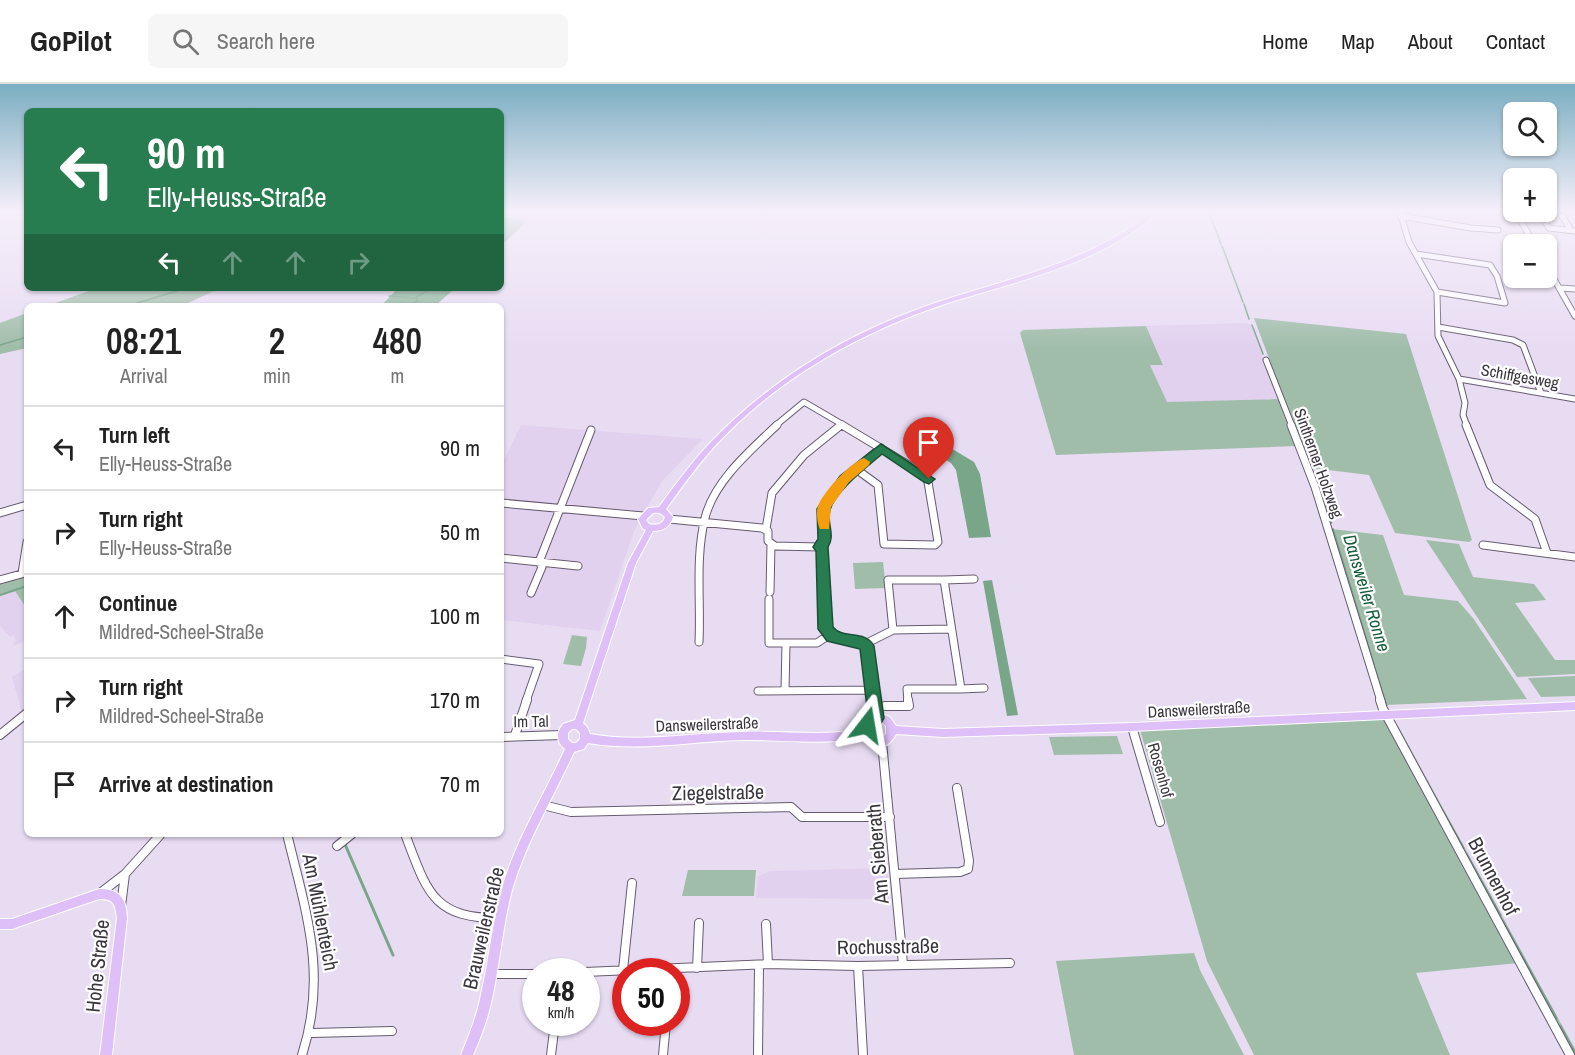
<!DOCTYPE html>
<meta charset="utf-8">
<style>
:root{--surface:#fff;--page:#f6f6f6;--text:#222;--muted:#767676;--line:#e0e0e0}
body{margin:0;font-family:"Archivo Narrow",sans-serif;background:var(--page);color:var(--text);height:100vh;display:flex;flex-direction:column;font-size:22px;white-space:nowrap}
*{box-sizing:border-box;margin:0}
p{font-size:20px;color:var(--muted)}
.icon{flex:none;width:33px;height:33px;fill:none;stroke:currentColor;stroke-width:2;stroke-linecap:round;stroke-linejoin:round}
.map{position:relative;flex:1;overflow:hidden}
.side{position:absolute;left:24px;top:219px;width:480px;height:534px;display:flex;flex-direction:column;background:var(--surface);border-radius:9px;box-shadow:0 2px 4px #0004}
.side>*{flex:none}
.guide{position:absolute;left:24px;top:24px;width:480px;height:183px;border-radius:9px;box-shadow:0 2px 4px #0004;background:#287d50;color:#fff;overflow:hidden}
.controls{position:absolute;left:1503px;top:18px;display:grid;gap:12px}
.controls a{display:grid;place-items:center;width:54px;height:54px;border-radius:9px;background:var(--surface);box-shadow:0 2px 4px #0004;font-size:30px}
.speed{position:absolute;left:522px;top:874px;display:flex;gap:12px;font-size:30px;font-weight:700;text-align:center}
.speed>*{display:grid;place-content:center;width:78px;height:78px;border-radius:50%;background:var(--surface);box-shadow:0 2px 4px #0004;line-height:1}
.speed small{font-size:15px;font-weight:400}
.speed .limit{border:9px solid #d22;background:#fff;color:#111}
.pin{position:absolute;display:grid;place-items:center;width:51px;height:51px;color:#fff;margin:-62px -26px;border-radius:50% 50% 50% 0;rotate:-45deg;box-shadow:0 0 6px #0007}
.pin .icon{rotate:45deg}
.me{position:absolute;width:66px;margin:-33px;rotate:14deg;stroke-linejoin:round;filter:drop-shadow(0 0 4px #0008)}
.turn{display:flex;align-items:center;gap:21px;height:126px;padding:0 24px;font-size:27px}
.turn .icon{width:78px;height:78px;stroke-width:2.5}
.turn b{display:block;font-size:42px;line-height:51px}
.lanes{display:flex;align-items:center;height:57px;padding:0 24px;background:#0003;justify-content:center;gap:30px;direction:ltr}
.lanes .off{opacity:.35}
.eta{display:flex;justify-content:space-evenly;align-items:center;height:102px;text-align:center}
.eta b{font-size:36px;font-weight:600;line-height:42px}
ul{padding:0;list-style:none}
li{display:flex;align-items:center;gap:18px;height:84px;padding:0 24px;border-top:2px solid var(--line)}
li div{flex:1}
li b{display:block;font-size:22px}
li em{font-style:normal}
header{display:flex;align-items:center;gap:36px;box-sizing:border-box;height:84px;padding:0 30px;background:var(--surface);border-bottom:2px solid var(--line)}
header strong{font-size:28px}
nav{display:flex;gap:33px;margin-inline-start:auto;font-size:21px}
.search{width:420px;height:54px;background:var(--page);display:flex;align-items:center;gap:15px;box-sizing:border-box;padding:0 21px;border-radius:9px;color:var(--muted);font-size:22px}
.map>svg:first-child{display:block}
.built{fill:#e1d1ef}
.green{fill:#a0bdaa}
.forest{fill:#87b497}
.water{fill:#79a589}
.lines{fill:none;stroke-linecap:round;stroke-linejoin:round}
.stream-far2{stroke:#79a589;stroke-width:1.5}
.stream-far1{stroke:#79a589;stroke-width:2}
.stream{stroke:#79a589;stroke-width:3}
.minor-far2-casing{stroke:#665b6f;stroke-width:7}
.minor-far1-casing{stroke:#665b6f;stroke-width:9}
.minor-casing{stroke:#665b6f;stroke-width:10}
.major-casing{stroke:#fff;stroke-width:2}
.minor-far2{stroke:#fff;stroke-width:5}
.minor-far1{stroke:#fff;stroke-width:7}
.minor{stroke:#fff;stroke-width:8}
.major{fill:#debff7;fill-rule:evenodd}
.route{fill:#287d50;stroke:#1a5134;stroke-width:1.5}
.slow{fill:#f59e0b}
.labels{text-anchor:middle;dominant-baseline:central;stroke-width:4.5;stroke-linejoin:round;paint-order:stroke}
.street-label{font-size:16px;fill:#3a353e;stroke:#fff}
.water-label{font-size:18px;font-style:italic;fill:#155e39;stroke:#fff}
.near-street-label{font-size:20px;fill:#3a353e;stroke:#fff}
</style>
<header>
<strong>GoPilot</strong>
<div class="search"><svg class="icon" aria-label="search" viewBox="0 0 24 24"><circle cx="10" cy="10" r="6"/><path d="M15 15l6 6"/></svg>Search here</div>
<nav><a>Home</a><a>Map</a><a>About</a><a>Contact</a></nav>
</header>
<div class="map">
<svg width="1575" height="971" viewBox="0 0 1575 971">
<rect width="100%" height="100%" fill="#e8dcf3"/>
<path class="built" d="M1246 239 1251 241 1278 315 1167 319 1149 281 1163 280 1146 242Z
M521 341 703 355 662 397 634 447 600 547 501 536V382Z
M15 507 27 525V556L14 562 13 559 16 557 14 551 10 553 0 542V512Z
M27 584V625L22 629 12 593Z
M888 784 889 815 756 814 758 792 770 787Z"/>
<path class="green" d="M97 204H220L182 222H47Z
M27 229V264L0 270V239Z
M1254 234 1406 250 1472 456 1469 458 1395 449 1369 391 1312 384 1333 439H1330Z
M1146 242 1163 281H1150L1167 318 1278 315 1296 362 1056 371 1020 249 1023 246Z
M1332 445 1383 451 1404 511 1458 517 1473 534 1527 615 1385 621Z
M1426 456 1459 460 1473 493 1534 500 1546 516 1515 519 1555 576H1575V590L1517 593Z
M883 478 886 504 855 505 853 479Z
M27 490V525L15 507 0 512V498Z
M572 551 587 553 586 564 581 582 563 580Z
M1575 592V612L1541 613 1528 594Z
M1384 635 1518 879 1416 889 1450 971H1254L1207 877 1140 646Z
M1395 642H1398L1575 965V971Z
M1117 652 1123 670 1054 671 1049 653Z
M688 786H756L754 812H682Z
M1194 869 1200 886 1244 971H1074L1056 877Z"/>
<path class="forest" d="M501 133 524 136 525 139 501 162Z
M398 204H455L435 222H381Z"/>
<path class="water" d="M929 357H939L974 378 980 390 991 453 969 454 956 386 951 379 923 362Z
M992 496 1018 631 1007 632 983 497Z"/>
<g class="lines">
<path class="stream-far2" d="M1209 128 1221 160
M1222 162 1243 218
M389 212 415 214
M1244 220 1249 235
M127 222 187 204
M408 222 417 217 416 213 433 204
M1252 241 1263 270
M0 261 27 253"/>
<path class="stream-far1" d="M1322 416 1331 439
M1333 445 1374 581
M0 511 27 502
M1375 585 1385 617"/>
<path class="stream" d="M1384 616 1386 621
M1443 728 1463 764
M344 758 393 871
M1466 770 1500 831
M1503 838 1556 934
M1560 942 1575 969"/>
<defs>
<path id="minor-far2" d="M1400 128 1409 158 1437 208 1438 252 1459 295 1465 319 1463 331 1467 342
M1516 128 1534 160
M1540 129 1549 144 1575 147
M1401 132 1471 144 1498 146
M1562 132 1571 146
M1416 170 1490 181 1497 192 1505 219 1437 208
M1546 181 1575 232
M1560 204 1575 205
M1438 243 1513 256 1523 261 1541 309
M1266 276 1292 342
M1459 295 1575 315
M775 342 804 318 845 342
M839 342 842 340"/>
<path id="minor-far1" d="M842 341 927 392 938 458 935 461 884 460 878 401 856 385
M1291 341 1315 403 1381 617
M1466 341 1490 401 1535 435 1547 469
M501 419 643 432
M0 429 27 421
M669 435 762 444 768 447V457L775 462 820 463
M766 445 772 409 804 371 841 341
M1483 461 1575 473
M820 463 823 466 825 545 832 553 861 557 867 562 874 617
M820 463C828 451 822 439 824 426 828 404 864 378 881 364
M501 474 578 482
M22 489 27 458
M0 496 25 489
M944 496 974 495
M770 508 771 460
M531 509 542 483 539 478 591 346
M769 515V559H817L829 551
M699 558C701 518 695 474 705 434 714 397 751 366 777 341
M865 560 893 546
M501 575 539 580 526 617
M961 605 984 604
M758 607 871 606
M785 607 786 560
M908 617 907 605H961L944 496H888L893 546 951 545"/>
<path id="minor" d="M874 616 876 635
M1380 616 1383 625 1570 971
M885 622H909L908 616
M1132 643 1160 738
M0 651 27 629
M515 651 527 616
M501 653 562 651
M882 658 903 880
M543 721 571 728 791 723 802 733H890
M287 750C306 828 328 891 302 971
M405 750C427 807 432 835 501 834
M337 762 352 750
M895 790 960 788 968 785 969 777 957 704
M99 810 125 790 161 750
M121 822 125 790
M766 840 768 880
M858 882 863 971
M697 884 699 839
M623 886 632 799
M585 888 768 880 858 882 1010 879
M492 890H536
M312 949 392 947
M551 971 555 939
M663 971 666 939
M758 971 759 881"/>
<path id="major" d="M1151 128H1158C1106 178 1018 197 951 218 862 247 777 294 713 364 696 383 681 404 666 425L673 433C670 443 664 447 653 447L636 479 583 639 587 643 590 650C641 659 691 649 742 648 782 646 822 653 862 645L867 634 879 629 890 633 896 642 943 645 1132 639 1575 618V626L1132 647 943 653 896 650C889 665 873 668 864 654 824 661 784 656 744 656 692 657 641 668 588 659L584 665 574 668C553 714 526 758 512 806 503 840 500 876 493 910 489 931 482 951 473 971H461C469 951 477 932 481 910 489 876 492 841 501 807 515 757 544 712 565 665 556 658 556 649 563 640L575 636 628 479 646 446 643 445 638 435 648 424 659 423C675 401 691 379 710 359 772 294 850 248 935 219 1009 194 1090 179 1151 128ZM653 429C658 428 661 429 665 433 662 442 656 441 649 440L646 436ZM876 638H882L886 642V650L882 654H876L872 650V642ZM572 645H576L580 649V655L576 659H572L568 655V649Z
M99 805C120 805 126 814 127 834L112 971H100L117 834C115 820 114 815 99 815L12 845H0V835H12Z"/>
</defs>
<use href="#minor-far2" class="minor-far2-casing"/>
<use href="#minor-far1" class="minor-far1-casing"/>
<use href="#minor" class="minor-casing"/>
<use href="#major" class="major-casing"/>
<use href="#minor-far2" class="minor-far2"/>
<use href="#minor-far1" class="minor-far1"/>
<use href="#minor" class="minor"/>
<use href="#major" class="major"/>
</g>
<linearGradient id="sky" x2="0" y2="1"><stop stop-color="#7baec2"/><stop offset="0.48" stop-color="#f5effa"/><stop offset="1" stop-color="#f5effa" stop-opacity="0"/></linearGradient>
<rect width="1575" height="264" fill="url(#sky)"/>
<path class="route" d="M881 360 935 395 929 400 924 398 882 370C867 383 835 407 830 426 826 438 836 451 828 463L833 543C843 556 865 545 874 562L884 634 881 639 867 648 861 646 859 641 868 632 860 565 827 557 818 545 816 467 813 463 818 455 817 425 819 422 840 392Z"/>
<path class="slow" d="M864 374 870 378 869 381 849 398 831 423 829 445H820C817 439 816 428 818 422 823 408 851 378 864 374Z"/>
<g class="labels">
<g class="street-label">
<text transform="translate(1520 292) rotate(10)">Schiffgesweg</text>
<text transform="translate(1319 379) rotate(70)">Sintherner Holzweg</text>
<text transform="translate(1199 625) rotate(-3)">Dansweilerstraße</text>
<text transform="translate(531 637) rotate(-1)">Im Tal</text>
<text transform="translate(707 640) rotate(-2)">Dansweilerstraße</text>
<text transform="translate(1161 686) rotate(74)">Rosenhof</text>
</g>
<g class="water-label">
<text transform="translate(1367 509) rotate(73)">Dansweiler Ronne</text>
</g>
<g class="near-street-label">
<text transform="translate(718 708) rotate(-1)">Ziegelstraße</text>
<text transform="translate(877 770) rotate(-95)">Am Sieberath</text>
<text transform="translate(1494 792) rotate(62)">Brunnenhof</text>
<text transform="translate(321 828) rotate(79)">Am Mühlenteich</text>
<text transform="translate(483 844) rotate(-77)">Brauweilerstraße</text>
<text transform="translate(888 862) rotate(-1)">Rochusstraße</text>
<text transform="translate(97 882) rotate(-84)">Hohe Straße</text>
</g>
</g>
</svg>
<div class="controls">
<a><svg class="icon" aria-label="search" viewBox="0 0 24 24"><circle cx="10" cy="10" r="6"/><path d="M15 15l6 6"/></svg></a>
<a>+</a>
<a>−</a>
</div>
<div class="speed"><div>48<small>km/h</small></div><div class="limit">50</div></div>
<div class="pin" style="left:929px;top:395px;background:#d93025"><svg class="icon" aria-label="arrive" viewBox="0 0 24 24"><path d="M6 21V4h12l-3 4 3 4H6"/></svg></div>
<svg class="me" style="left:867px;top:641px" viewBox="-20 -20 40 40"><path d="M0-17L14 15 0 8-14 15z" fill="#287d50" stroke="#fff" stroke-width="4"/></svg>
<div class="guide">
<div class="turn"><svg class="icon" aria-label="left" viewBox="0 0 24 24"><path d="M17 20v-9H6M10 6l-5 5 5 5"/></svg><div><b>90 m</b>Elly-Heuss-Straße</div></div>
<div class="lanes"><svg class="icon" aria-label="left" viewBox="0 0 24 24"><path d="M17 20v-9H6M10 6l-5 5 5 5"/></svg><svg class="icon off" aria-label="ahead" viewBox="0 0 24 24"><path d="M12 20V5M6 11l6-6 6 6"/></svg><svg class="icon off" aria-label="ahead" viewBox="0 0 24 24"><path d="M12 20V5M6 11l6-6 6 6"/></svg><svg class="icon off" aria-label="right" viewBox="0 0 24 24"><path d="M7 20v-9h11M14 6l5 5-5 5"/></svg></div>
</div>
<section class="side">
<div class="eta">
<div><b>08:21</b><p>Arrival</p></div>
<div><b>2</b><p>min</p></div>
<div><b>480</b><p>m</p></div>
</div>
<ul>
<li><svg class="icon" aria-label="left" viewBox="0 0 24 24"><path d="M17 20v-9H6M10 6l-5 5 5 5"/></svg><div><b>Turn left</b><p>Elly-Heuss-Straße</p></div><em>90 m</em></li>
<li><svg class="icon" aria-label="right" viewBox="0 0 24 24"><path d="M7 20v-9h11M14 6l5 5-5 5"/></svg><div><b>Turn right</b><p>Elly-Heuss-Straße</p></div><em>50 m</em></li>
<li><svg class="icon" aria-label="ahead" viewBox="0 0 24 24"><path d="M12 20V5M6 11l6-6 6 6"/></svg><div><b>Continue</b><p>Mildred-Scheel-Straße</p></div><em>100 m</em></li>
<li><svg class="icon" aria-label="right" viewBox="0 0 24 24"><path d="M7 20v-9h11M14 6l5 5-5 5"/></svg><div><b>Turn right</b><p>Mildred-Scheel-Straße</p></div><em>170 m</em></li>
<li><svg class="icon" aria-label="arrive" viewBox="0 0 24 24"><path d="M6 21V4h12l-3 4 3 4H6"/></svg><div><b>Arrive at destination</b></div><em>70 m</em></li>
</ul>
</section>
</div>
